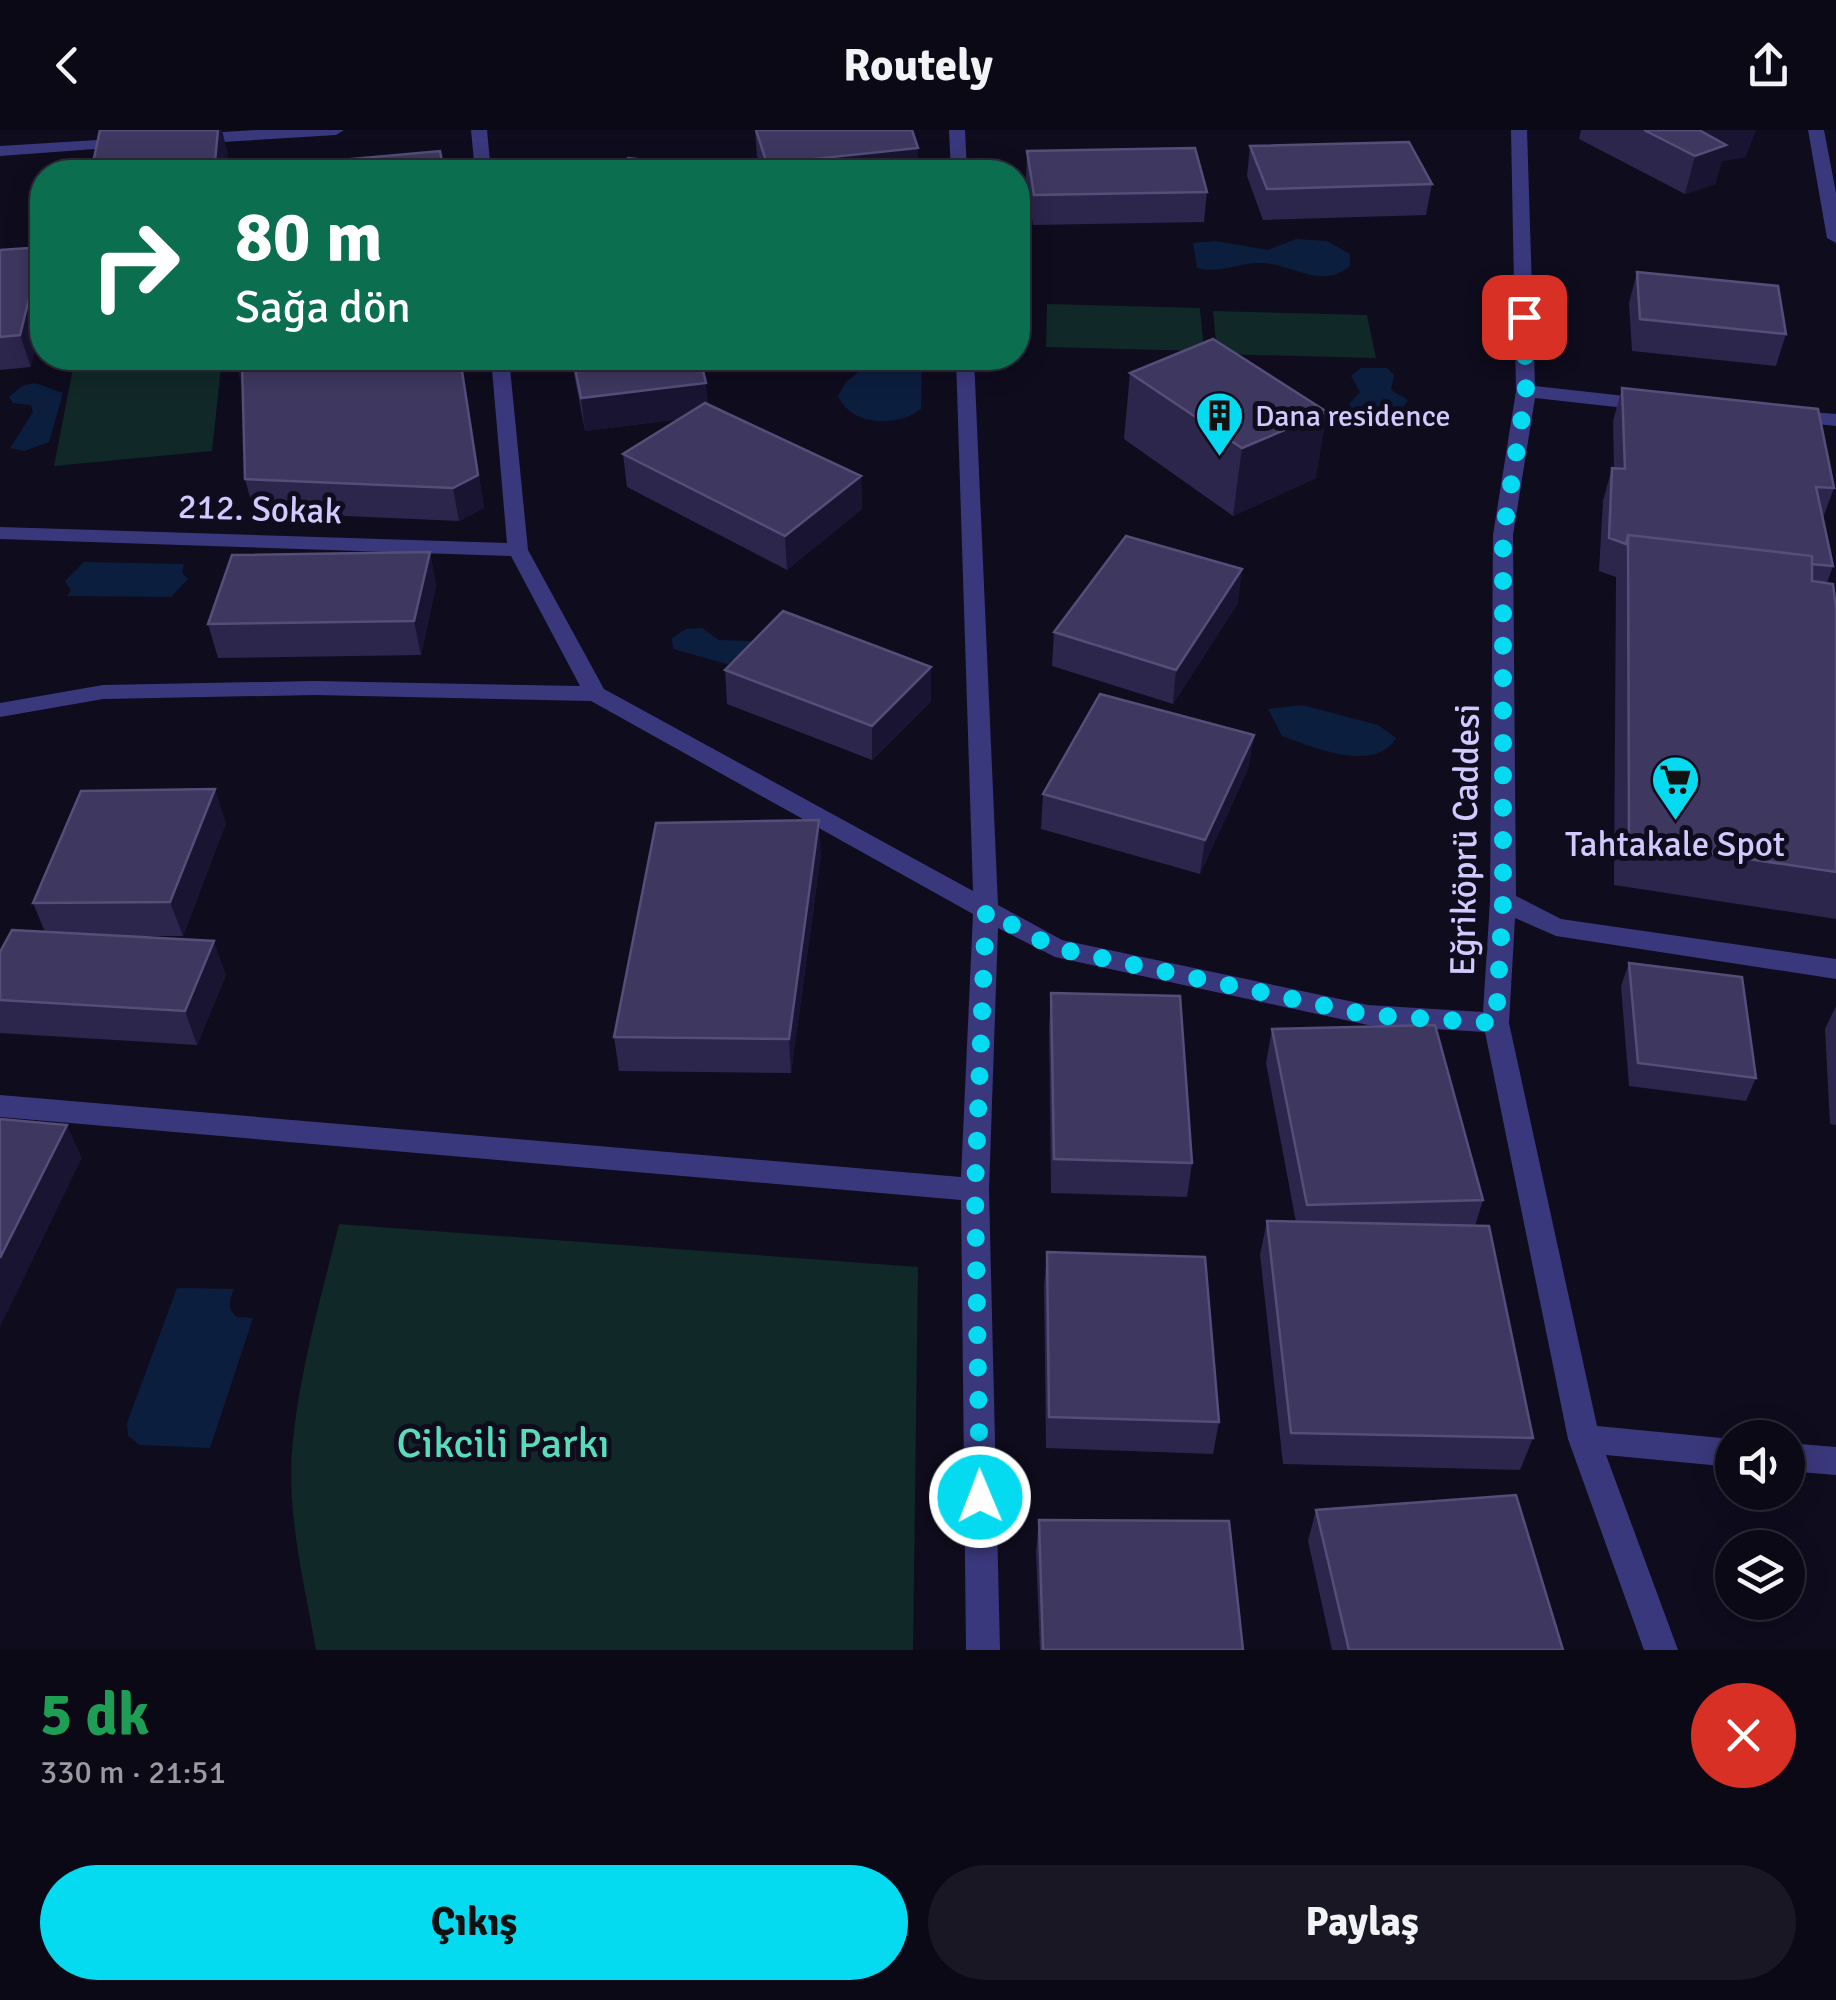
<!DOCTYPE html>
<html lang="tr">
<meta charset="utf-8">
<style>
:root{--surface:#0b0916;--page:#191723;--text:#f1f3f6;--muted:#9a9aa1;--line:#2b2a35;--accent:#04daf0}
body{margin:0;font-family:Signika,sans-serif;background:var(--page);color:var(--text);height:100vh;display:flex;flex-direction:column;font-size:38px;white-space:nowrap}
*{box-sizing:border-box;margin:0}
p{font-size:32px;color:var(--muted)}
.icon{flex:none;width:55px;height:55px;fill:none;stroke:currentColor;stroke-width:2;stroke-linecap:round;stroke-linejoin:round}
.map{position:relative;height:1520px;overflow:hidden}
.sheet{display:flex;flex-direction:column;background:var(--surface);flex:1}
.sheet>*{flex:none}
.guide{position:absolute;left:30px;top:30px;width:1000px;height:210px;border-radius:40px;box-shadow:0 5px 25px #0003,0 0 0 2px var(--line);background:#0b6e4f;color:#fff;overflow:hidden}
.fabs{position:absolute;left:1715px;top:1290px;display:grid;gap:20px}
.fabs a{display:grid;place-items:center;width:90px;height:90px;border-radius:50%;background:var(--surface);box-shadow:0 5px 25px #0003,0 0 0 2px var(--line);font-size:50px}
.pin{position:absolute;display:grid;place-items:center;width:85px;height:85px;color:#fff;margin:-42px;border-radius:20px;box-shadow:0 5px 15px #0006}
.me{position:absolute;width:110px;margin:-55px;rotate:359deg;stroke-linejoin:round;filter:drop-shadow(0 0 8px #0008)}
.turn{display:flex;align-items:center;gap:35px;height:210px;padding:0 40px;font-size:45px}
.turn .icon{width:130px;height:130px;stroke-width:2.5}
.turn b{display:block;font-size:70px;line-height:85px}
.round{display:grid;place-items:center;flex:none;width:105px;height:105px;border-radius:52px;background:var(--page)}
.head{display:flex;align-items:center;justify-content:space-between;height:170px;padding:0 40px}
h1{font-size:60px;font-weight:800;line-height:75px;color:#1e9e55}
.cta{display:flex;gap:20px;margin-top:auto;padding:20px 40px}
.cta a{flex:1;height:115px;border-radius:60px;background:var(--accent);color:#111;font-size:40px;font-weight:800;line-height:115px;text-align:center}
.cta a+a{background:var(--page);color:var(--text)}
header{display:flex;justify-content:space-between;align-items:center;height:130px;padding:0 40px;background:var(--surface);font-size:45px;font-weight:800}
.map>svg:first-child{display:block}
.green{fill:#102827}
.water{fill:#0c1e3e}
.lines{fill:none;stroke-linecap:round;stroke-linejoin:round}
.minor{fill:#3a387c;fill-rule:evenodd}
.wall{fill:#2c254c}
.shaded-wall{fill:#191432}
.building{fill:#3e375f;stroke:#554e78;stroke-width:2.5}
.route{stroke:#04daf0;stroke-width:18;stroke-dasharray:0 32.4}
.labels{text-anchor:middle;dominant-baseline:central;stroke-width:10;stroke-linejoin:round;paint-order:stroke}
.far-poi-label{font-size:30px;fill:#d0cafe;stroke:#0f0c1e;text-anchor:start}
.street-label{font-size:35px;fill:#d0cafe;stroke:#0f0c1e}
.poi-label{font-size:35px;fill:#d0cafe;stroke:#0f0c1e}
.near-park-label{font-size:42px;fill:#58dcba;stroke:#0f0c1e}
</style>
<header><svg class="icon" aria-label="back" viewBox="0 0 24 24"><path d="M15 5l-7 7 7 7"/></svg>Routely<svg class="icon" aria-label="share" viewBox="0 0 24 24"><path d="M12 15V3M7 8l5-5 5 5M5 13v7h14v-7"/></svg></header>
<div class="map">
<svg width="1836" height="1520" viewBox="0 0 1836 1520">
<rect width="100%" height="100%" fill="#0f0c1e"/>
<path class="green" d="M1047 174 1200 178 1204 221 1046 217Z
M1213 181 1367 185 1376 228 1217 224Z
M75 228H222L212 321 54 336Z
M339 1094 918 1137 913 1520H316C305 1456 287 1387 292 1321 298 1245 321 1168 339 1094Z"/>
<path class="water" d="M1296 109 1327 111 1350 124V136C1320 161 1291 132 1259 133 1236 133 1221 144 1197 138L1193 113 1216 111 1268 120Z
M876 228H922L921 279C897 298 851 296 838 266L846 252Z
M1361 238H1387L1394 245 1391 260 1408 270 1401 280H1353L1349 274 1360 262 1351 246Z
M35 253 63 263 49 312 24 321 10 318 33 282 31 275 13 273 9 267 22 256Z
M84 432 184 434 182 443 188 449 171 467 67 466 71 460 65 451Z
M702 498 719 510 750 511 758 518 741 538 673 519 672 508 686 499Z
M1302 575 1378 595 1396 608C1375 644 1313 617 1282 606L1268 579Z
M177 1158 234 1159C229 1170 227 1179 237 1187L253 1188 210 1318 140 1315 128 1306 127 1293Z"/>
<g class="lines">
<path class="minor" d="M258 0H344L336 5 190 14 182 9 190 4Z
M471 0H487L491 42H475Z
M949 0H965L967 42H951Z
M1511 0H1527L1535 256 1652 269 1662 275 1652 281 1535 268 1513 405 1516 766 1561 789 1836 829V849L1556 806 1515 788 1509 893 1597 1296 1732 1309V1337L1606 1325 1678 1520H1644L1568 1309 1485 902 1368 895 1055 827 998 798 989 1060 1000 1520H966L961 1070 0 987V965L961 1047 973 784 591 571 315 565 103 569 0 587V573L103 555 315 551 580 556 511 426 0 409V397L507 413 491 228H509L528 420 604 559 973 761 956 228H974L998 775 1062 810 1368 875 1483 882 1490 771 1493 405 1516 261Z
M1808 0H1824L1836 63V113L1827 108Z
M130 8 138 13 136 16 0 26V16Z
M1786 280 1836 284V296L1779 290 1776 286Z
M1788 1313 1836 1317V1345L1788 1341Z"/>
</g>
<path class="wall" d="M755 0H912L918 42H762L757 26Z
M1581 0H1756L1745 27 1722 31 1715 54 1685 64 1579 9Z
M1250 16 1432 54 1426 85 1263 90 1247 46Z
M1027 21 1207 62 1204 92 1033 95 1026 51Z
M0 120 31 237 0 240Z
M1637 142 1786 204 1776 236 1632 221 1629 173Z
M460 228 484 378 459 391 254 382 245 349 243 262Z
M571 228H700L708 275 861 346 862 379 787 440 627 357 623 324 680 289 585 301Z
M1130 243 1316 348 1233 386 1124 309Z
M1622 258 1834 358 1823 388 1833 436 1827 453 1836 478V789L1614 755 1616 447 1599 441 1603 371 1612 338H1614L1613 291Z
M430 422 436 456 421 525 218 528 208 494Z
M1238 473 1173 574 1052 536 1054 502Z
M931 537V571L872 630 727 574 725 540Z
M1254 605 1248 639 1200 744 1041 699 1043 664Z
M226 693 183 806H130L226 845 197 915 0 903V870L45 802 33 773Z
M821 724 791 943 619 941 614 907Z
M1629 833 1756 948 1746 971 1629 956 1621 856Z
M1051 863 1192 1033 1187 1067 1051 1063 1049 897Z
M1836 876V995L1830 994 1825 899Z
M1272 899 1483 1070 1475 1096 1533 1308 1520 1340 1283 1334 1260 1125 1267 1091 1296 1092 1266 933Z
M1047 1122 1219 1292 1213 1324 1046 1318 1044 1155Z
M1316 1380 1563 1520H1332L1308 1411Z
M1039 1390 1243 1520H1040L1036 1421Z"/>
<path class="shaded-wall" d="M218 0H222L228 24 227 42H214Z
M1698 0H1756L1745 27 1722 31 1715 54 1685 64 1695 26Z
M918 18V42H767V34Z
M42 119V191L31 237 20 205Z
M460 228 484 378 459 391 453 358Z
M242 233 244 266 236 234Z
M706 253 709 285 585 301 581 268Z
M1327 282 1316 348 1233 386 1242 318Z
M861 346 862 379 787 440 785 406Z
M430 422 436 456 421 525 414 491Z
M1242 439 1238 473 1173 574 1176 540Z
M931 537V571L872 630V596Z
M1254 605 1248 639 1200 744 1205 710Z
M215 659 226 693 183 806 170 772Z
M819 690 821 724 791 943 789 909Z
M214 811 226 845 197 915 185 881Z
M67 995 82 1028 0 1197V1128Z"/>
<path class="building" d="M100 0H218L214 42H91Z
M756 0H912L918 18 767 34Z
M1644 0H1699L1726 15 1695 26Z
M1409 12 1432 54 1267 59 1250 16Z
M1195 18 1207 62 1034 65 1027 21Z
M440 21 444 42H217V41Z
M628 28 730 40 727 42H613Z
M42 117 20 205 0 207V120Z
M1637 142 1778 156 1786 204 1640 189Z
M1213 209 1327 282 1242 318 1130 243Z
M236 228H460L478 345 453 358 245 349 242 233 236 234Z
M573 228H700L706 253 581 268Z
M1622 258 1818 279 1834 358 1816 357 1833 436 1812 434V426L1628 405 1626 414 1609 408 1612 338 1625 339Z
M705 273 861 346 785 406 623 324Z
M1628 405 1812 426V451L1833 454 1836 478V742L1629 711Z
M1126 406 1242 439 1176 540 1054 502Z
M430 422 414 491 208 494 232 425Z
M783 481 931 537 872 596 725 540Z
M1100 564 1254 605 1205 710 1043 664Z
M215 659 170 772 33 773 81 661Z
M819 690 789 909 614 907 656 693Z
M12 800 214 811 185 881 0 870V822Z
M1629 833 1742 847 1756 948 1638 933Z
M1051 863 1180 866 1192 1033 1054 1029Z
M1435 895 1483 1070 1307 1075 1272 899Z
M0 989 67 995 0 1128Z
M1267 1091 1489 1096 1533 1308 1291 1303Z
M1047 1122 1205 1127 1219 1292 1049 1287Z
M1516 1365 1563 1520H1349L1316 1380Z
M1039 1390 1229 1391 1243 1520H1043Z"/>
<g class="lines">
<path class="route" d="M980 1367 975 1060 986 781 1055 818 1368 885 1496 893 1503 771V405L1526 262 1524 187"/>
</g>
<defs>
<symbol id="building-pin" viewBox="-11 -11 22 30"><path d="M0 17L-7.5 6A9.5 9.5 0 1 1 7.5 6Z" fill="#04daf0" stroke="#0f0c1e"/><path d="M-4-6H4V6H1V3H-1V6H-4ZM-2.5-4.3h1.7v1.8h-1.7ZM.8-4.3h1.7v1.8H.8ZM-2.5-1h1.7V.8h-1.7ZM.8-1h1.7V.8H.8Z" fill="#111"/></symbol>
<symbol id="supermarket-pin" viewBox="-11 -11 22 30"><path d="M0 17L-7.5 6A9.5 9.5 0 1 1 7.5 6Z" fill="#04daf0" stroke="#0f0c1e"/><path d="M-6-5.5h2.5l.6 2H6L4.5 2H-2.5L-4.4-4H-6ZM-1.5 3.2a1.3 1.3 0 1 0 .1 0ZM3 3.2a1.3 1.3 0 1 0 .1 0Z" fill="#111"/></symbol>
</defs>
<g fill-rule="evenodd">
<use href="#building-pin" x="1192" y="258" width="55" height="75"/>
<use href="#supermarket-pin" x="1648" y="622" width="55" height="75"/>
</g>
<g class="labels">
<g class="far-poi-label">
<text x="1255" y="286">Dana residence</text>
</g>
<g class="street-label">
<text transform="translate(260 379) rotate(2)">212. Sokak</text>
<text transform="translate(1465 710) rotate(-89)">Eğriköprü Caddesi</text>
</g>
<g class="poi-label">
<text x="1675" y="714">Tahtakale Spot</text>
</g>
<g class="near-park-label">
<text x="503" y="1313">Cikcili Parkı</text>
</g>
</g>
</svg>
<div class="fabs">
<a><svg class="icon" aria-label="sound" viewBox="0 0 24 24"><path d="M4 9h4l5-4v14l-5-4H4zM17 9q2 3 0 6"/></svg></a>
<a><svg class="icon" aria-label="layers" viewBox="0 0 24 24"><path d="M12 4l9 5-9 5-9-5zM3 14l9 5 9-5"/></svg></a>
</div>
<div class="pin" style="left:1524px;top:187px;background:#d93025"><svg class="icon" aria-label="arrive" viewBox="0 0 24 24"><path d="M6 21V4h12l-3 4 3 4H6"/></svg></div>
<svg class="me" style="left:980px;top:1367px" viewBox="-20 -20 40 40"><circle r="17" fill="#04daf0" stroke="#fff" stroke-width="3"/><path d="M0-11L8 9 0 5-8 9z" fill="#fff"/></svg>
<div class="guide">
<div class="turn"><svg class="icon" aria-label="right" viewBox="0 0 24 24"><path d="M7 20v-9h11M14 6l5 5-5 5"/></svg><div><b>80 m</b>Sağa dön</div></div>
</div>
</div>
<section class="sheet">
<div class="head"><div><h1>5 dk</h1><p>330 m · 21:51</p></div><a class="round" style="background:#d93025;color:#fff"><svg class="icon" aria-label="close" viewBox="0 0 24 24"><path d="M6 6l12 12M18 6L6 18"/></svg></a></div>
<div class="cta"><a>Çıkış</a><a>Paylaş</a></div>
</section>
